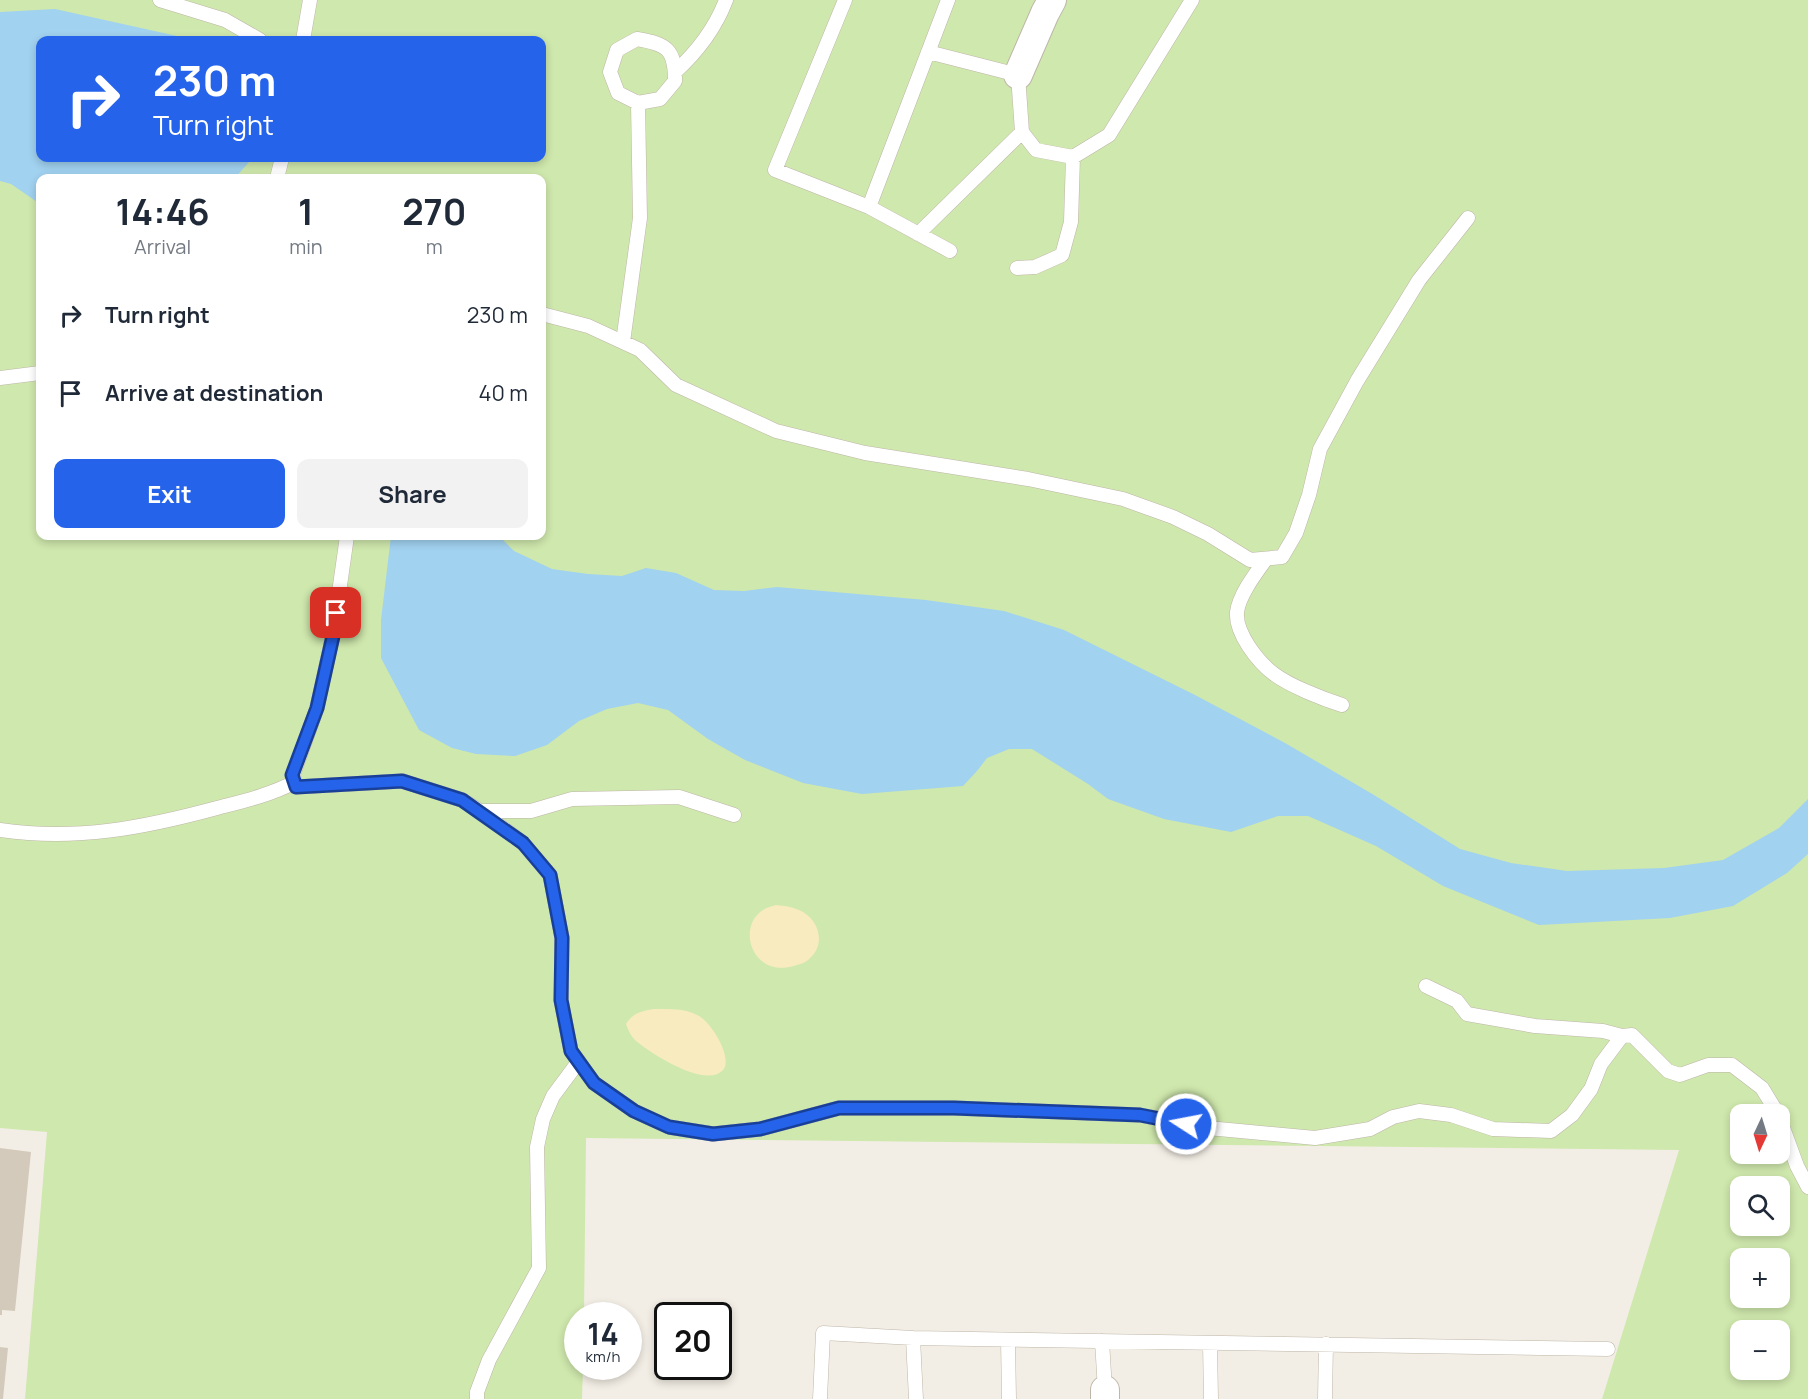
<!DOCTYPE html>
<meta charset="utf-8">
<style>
:root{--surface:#fff;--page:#f2f2f3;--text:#1f2937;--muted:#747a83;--accent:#2563eb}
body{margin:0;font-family:Manrope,sans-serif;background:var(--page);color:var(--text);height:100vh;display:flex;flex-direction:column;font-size:22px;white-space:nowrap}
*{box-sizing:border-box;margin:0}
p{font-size:20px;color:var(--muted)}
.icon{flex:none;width:33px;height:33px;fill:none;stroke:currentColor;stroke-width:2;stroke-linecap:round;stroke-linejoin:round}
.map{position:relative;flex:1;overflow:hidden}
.drawer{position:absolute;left:36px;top:174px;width:510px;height:366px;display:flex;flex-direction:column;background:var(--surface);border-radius:12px;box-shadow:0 3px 9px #0003}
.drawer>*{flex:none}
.hud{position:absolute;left:36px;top:36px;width:510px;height:126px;border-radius:12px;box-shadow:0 3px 9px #0003;background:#2563eb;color:#fff;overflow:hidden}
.needle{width:39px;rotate:184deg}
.controls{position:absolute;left:1730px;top:1104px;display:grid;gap:12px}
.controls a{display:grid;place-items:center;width:60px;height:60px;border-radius:12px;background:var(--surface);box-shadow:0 3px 9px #0003;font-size:30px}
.speed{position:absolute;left:564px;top:1302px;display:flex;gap:12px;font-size:30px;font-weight:700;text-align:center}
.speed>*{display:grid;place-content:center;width:78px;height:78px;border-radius:50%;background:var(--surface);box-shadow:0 3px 9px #0003;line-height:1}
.speed small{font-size:15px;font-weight:400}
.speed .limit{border:3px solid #111;border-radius:9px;background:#fff;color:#111}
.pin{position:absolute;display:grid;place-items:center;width:51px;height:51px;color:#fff;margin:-26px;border-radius:12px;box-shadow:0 3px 9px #0006}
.me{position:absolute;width:66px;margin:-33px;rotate:281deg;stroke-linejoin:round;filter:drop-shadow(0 0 4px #0008)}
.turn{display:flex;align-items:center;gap:21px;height:126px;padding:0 18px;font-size:27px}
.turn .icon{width:78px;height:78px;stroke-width:2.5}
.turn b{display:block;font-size:42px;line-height:51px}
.eta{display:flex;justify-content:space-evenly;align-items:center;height:102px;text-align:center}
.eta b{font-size:36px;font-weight:700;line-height:42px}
.primary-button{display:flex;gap:12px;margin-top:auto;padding:12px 18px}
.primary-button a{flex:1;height:69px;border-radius:12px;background:var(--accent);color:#fff;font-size:24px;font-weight:700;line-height:69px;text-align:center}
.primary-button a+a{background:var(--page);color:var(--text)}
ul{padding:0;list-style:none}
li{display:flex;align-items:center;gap:18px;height:78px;padding:0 18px}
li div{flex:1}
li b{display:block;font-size:22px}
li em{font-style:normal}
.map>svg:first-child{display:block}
.green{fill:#cfe8ad;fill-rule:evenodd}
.sand{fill:#f8ebc0}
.water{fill:#a1d2f0}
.building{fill:#d4cabb}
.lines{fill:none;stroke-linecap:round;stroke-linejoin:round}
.lane-casing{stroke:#beb6a8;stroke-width:15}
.street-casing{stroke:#beb6a8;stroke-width:30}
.lane{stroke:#fff;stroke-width:14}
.street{stroke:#fff;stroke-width:28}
.route-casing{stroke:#184099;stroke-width:15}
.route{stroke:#2563eb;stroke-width:10}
</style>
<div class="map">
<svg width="1808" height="1399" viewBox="0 0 1808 1399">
<rect width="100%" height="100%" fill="#f3eee5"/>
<path class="green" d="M0 0H1808V1399H1602L1679 1150 586 1138 584 1315 578 1316V1366L583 1367 582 1399H25L47 1132 0 1128ZM40 40H542V158H40ZM40 178H542V536H40ZM1740 1114H1779V1154H1740ZM1740 1186H1779V1226H1740ZM1740 1258H1779V1298H1740ZM1740 1330H1779V1370H1740Z"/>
<path class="sand" d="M776 905C785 906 794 907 803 912 820 922 825 945 810 958 806 963 800 964 794 966 752 978 736 927 763 910 766 908 772 906 776 905Z
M654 1009C668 1009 686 1008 699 1016 711 1022 735 1060 722 1071 704 1088 650 1053 635 1040 631 1036 628 1030 626 1024 633 1013 641 1011 654 1009Z"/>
<path class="water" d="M55 9 195 40H40V158H250L249 162 235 178H40V204L11 184 0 181V12Z
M391 536H499L514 551 552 569 588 574 622 576 646 568 676 573 714 590 744 591 777 587 926 600 1004 611 1064 630 1195 695 1285 743 1374 795 1460 849 1511 863 1567 871 1664 868 1723 860 1779 828 1808 799V854L1787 873 1733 906 1670 918 1539 925 1443 886 1376 846 1308 816H1278L1231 832 1164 819 1108 799 1088 784 1032 749H1009L987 758 977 771 963 786 862 794 803 783 745 760 708 739 668 710 638 703 607 709 579 721 547 745 515 756 476 754 452 748 419 730 381 658V620Z"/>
<path class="building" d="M0 1148 31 1152 15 1311 2 1310V1315H0Z
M0 1347 8 1348 3 1399H0Z"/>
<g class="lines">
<defs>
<path id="lane" d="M160 0 225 20 260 40
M845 0 775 170 869 207 948 0
M637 39C667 44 675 49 675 81L660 99 638 103 618 93 610 72 617 50Z
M303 40 310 0
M928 52 1018 75 1022 132 1036 150 1073 157 1109 135 1192 0
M675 72C697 52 715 29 726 0
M277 178 282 158
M869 207 950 251
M918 234 1022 132
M1017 268 1035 267 1062 255 1071 222 1073 157
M542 314 588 326 640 350 676 385 776 431 865 453 1028 479 1123 499 1173 517 1208 534 1250 560 1282 557 1296 533 1309 495 1320 449 1357 381 1419 280 1468 218
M623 342 640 218 638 103
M0 378 40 373
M347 536 333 635 317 708 293 775 296 787 402 781 462 800 483 813
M1266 559C1256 573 1239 595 1237 612 1235 633 1258 662 1274 674 1290 686 1323 699 1342 705
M734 815 679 797 572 799 531 811H480L523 843 550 875 562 938 561 1000 571 1051 594 1083 634 1111 669 1127 713 1134 760 1129 839 1108H954L1140 1115 1208 1128 1315 1138 1370 1129 1393 1117 1419 1111 1451 1115 1493 1129 1551 1131 1572 1115 1591 1089 1601 1064 1622 1036 1632 1035 1668 1071 1680 1075 1708 1065H1732L1762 1088 1778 1114
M0 830C76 841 143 828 217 808 244 801 270 795 295 782
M1426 986 1457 1001 1467 1014 1535 1026 1603 1031 1622 1036
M1779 1117 1797 1166 1808 1187
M1008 1340 1009 1399
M1102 1341 1105 1390
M1210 1343 1211 1399
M477 1399V1392L489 1360 539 1268 537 1147 543 1119 553 1096 579 1061
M820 1399 823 1333 913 1338
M916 1399 913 1338 1608 1349
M1325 1399 1326 1344"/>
<path id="street" d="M1018 75 1045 13 1052 0
M1105 1399V1390"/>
</defs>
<use href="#lane" class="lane-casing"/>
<use href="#street" class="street-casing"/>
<use href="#lane" class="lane"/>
<use href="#street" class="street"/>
</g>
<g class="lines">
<defs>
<path id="route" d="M336 613 333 636 317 708 292 775 296 787 402 781 462 800 523 843 550 875 562 938 561 1000 571 1051 594 1083 634 1111 669 1127 713 1134 760 1129 839 1108H954L1140 1115 1186 1124"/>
</defs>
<use href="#route" class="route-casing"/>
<use href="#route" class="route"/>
</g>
</svg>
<div class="controls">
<a><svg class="needle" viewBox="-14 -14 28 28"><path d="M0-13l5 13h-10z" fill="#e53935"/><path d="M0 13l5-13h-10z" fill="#747a83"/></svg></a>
<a><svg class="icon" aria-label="search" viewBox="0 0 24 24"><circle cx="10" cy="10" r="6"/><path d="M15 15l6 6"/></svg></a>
<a>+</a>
<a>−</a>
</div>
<div class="speed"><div>14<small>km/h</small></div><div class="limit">20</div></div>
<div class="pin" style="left:336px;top:613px;background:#d93025"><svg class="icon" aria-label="arrive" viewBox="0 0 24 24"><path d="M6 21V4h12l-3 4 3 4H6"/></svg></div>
<svg class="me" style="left:1186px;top:1124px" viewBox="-20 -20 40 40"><circle r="17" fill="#2563eb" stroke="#fff" stroke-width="3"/><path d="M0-11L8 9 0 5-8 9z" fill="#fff"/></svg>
<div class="hud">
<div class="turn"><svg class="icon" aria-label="right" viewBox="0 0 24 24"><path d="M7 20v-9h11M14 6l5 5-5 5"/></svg><div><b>230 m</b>Turn right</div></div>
</div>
<section class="drawer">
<div class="eta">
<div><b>14:46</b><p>Arrival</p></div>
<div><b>1</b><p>min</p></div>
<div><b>270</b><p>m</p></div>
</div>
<ul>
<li><svg class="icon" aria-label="right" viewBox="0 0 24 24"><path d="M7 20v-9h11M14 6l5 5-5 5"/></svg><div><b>Turn right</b></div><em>230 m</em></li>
<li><svg class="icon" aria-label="arrive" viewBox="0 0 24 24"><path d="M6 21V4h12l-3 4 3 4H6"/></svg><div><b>Arrive at destination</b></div><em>40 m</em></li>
</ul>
<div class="primary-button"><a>Exit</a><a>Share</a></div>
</section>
</div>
